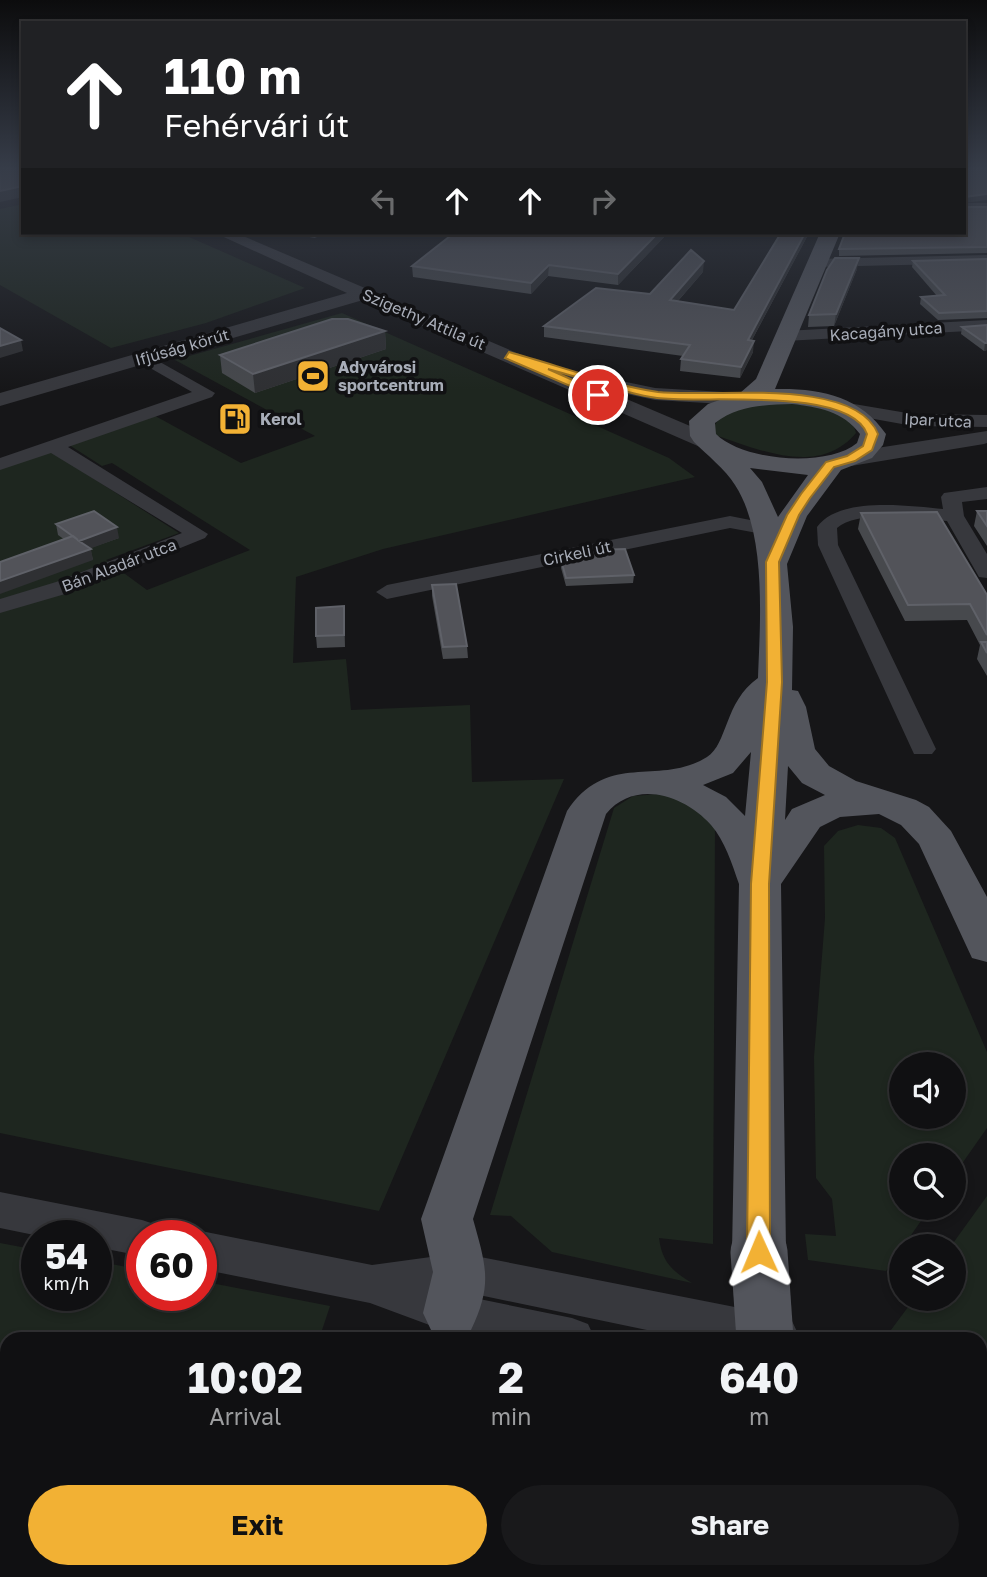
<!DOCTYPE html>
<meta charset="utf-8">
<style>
:root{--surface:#101012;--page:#19191b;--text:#f1f3f6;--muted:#9c9d9f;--line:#303032;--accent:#f2b134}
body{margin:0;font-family:"Golos Text",sans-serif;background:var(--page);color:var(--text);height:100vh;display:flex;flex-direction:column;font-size:26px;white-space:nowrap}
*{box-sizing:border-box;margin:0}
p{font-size:23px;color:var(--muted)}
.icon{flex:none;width:38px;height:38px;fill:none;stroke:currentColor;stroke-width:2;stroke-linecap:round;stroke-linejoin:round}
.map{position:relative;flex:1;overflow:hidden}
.sheet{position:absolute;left:0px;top:1332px;width:987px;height:247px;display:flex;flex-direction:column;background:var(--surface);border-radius:21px 21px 0 0;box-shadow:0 4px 10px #0003,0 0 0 2px var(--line)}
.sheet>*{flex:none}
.guide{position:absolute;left:21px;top:21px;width:945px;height:214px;border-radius:0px;box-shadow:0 4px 10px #0003,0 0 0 2px var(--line);background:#202124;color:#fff;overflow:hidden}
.buttons{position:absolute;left:889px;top:1052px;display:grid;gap:14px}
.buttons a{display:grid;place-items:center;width:77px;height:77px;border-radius:50%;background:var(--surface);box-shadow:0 4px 10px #0003,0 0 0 2px var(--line);font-size:35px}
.speed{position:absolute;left:21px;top:1220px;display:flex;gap:14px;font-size:35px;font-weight:700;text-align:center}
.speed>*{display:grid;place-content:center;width:91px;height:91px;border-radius:50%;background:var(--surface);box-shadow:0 4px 10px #0003,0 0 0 2px var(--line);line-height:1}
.speed small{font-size:18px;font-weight:400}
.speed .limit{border:10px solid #d22;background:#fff;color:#111}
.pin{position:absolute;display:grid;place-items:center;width:60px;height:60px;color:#fff;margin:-30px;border:4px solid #fff;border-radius:50%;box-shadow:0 2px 7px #0007}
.me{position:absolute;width:77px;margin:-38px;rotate:359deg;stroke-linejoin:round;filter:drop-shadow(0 0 5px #0008)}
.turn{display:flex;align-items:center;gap:24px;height:147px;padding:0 28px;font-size:32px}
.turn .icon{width:91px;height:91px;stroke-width:2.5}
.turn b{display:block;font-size:49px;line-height:60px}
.lanes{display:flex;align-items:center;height:66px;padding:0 28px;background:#0003;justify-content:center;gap:35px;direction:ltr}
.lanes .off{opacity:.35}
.eta{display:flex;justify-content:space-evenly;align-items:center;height:119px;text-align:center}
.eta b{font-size:42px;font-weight:700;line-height:49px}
.primary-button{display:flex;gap:14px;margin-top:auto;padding:14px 28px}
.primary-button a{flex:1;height:80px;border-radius:42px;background:var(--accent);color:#111;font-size:28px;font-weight:700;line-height:80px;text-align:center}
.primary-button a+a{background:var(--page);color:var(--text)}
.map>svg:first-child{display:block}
.green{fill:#1e261f;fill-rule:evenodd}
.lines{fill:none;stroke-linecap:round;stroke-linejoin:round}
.minor{fill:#37383d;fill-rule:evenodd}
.tertiary{fill:#37383d;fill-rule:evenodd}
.primary{fill:#53555c;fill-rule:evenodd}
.rail{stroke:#4a4c52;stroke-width:8;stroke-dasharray:13 10;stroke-linecap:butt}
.primary-bridge{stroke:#53555c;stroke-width:57}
.wall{fill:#47494d}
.shaded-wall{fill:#2f3033}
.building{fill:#525359;stroke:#5f6168;stroke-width:2}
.route{fill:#f2b134;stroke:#9d7322;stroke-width:2}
.labels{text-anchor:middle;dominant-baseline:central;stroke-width:7;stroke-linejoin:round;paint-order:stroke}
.far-street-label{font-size:16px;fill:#a8adb8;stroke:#111113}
.far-poi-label{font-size:16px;font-weight:bold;fill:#a8adb8;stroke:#111113;text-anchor:start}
</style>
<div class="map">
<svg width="987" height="1577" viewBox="0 0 987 1577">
<rect width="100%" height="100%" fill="#161618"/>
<path class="green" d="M23 204V233H180L305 288 206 323 111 348 0 285V209Z
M342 313 669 458 695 477 383 549 296 577 293 663 346 659 351 710 470 705 472 782 564 779 379 1211 0 1133V464L47 449 179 533 106 560 147 590 250 550 112 463 102 466 66 443 148 412 241 463 315 436 175 360Z
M763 403C788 404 851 403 856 433 818 478 758 449 712 434 715 411 743 409 763 403Z
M659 794 687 801 715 825 713 1244 659 1238C662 1262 672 1271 692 1283L552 1252 511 1216 490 1215 614 808 633 796Z
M858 825 881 828 895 838 987 1052V1128L954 1175V1155H901V1208H930L886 1271 808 1260 805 1234 836 1236 832 1199 816 1178 814 1057 825 918 824 846 838 831ZM901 1064H954V1116H901Z
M987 1196V1358L980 1356V1339H909L888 1334 914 1299 954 1298V1246H951Z
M0 1243 37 1250V1295H96V1261L142 1270V1295H201V1281L330 1306 319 1339H7V1390L0 1389Z
M980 1484 987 1486V1577H841L840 1572H980Z
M0 1519 7 1521V1572H135L133 1577H0Z"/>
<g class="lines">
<path class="minor" d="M964 203H987V211H964Z
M987 255V263L816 267 809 263 816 259Z
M987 320V330L785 341 777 336 785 331Z
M144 353 215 393 212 397 68 447 208 534 205 538 72 592 0 613V599L56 582 182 533 51 453 0 470V458L192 392 138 361V355Z
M987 487V499L962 502 964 516 987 554V578L979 577 947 521C920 519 858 509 837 528L838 545 936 749 932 754H914L818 545 817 527C839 496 909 506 943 509L941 497 944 493Z
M730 516 775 525 778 529 768 535 730 528 387 599 376 592 387 585Z
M0 1517 7 1519V1563L0 1561Z
M104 1572H167L169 1577H106Z"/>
<path class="tertiary" d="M215 233H236L599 388 597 384 600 380 607 378 655 388 741 393 751 399 741 405 655 400 603 389 716 437 719 442 716 447H700L363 300 0 406V393L347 293Z
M848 403 913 414 987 415V427L913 426 841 413 837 409Z
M987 431V443L984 444 851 466 840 459 851 452Z
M0 1192 142 1220 157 1225 163 1236H142V1256L96 1247V1236H39L0 1228Z
M201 1231 372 1265 460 1253 776 1315 792 1321 799 1336 798 1339H690L460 1291 450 1293 572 1318 588 1324 595 1339H477L451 1333 370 1303 201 1269V1236H189Z
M980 1356 987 1358V1402L980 1400Z
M980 1402 987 1403V1449L980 1448Z"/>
<path class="primary" d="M820 233H840L775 389C820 388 860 396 886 434L883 445 872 458 841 470 807 516 787 564 793 627 792 690 798 691 806 707 815 749 829 766 856 781 916 800 929 807 951 831 987 897V962L972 958 919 844 901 825 879 814 840 817 820 827 781 884 786 1252 778 1268 759 1275 740 1268 732 1252 739 884C732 864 725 841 711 825 684 795 635 779 606 814L473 1219C486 1266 493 1284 471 1330L451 1338 431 1330 423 1313 433 1272 421 1219 567 811C608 750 659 787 707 757 728 744 724 702 758 678 760 622 767 534 735 485 725 469 707 455 694 442L690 436 689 421 708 404 740 393 756 379ZM792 404C818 407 843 411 860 434L857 443C827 468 743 461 716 434L715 423C738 405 764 405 792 404ZM750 468 808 475 778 517 762 482ZM751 752 745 816 726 797 703 785 733 773ZM788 766 802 783 825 795 792 809 785 820Z
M752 1572H816V1577H752Z"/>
<path class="rail" d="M0 1422 7 1423
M614 1572 637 1577"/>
<path class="primary-bridge" d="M759 1252 765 1339"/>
</g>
<path class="wall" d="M965 207H987V253L839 256V249Z
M286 233H324L315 238Z
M454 233H668L618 285 548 276 531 294 413 277 412 266Z
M767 233H809L752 340 753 352 740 378 680 371 681 359 683 356 544 337V326L650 294 703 272 678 301 734 310 778 237 766 236Z
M987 259V318L938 320 920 304 921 297 937 296 912 267 913 261Z
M857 269 834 326 808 327 809 315Z
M987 325V350L984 351 961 334 962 327Z
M385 331 386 349 255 393 222 373 220 355Z
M977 511H987V546L974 526Z
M861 513 987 595V676L977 659 980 645 967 620 905 621 858 529Z
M56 524 119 538 90 548 93 560 58 535Z
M587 552 634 575 633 583 566 586 561 568V560L587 558Z
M432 585 467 646 468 658 443 659 432 596Z
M344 606 345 647 317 648 316 636Z"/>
<path class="shaded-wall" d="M23 186V197L0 202V191Z
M987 194V200L964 203V197Z
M315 233H324L315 238Z
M658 233H668L618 285V274Z
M805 233H809L746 351 748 340Z
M859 258 857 269 834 326 836 314Z
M704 261 703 272 669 311 670 300Z
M549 265 548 276 531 294V283Z
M385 331 386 349 255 393 253 374Z
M21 340 23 351 0 358V346Z
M754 341 753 352 740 378 741 367Z
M985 343H987V350L984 351Z
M117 527 119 538 81 552 79 541Z
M91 549 93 560 0 594V581Z"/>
<path class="building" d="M0 169H23V186L0 191Z
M964 169H987V194L964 197Z
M964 204 965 207H987V247L839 249 845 233H964Z
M454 233H658L618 274 549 265 531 283 412 266Z
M781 233H805L748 340 754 341 741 367 681 359 690 345 544 326 596 288 650 294 691 250 704 261 670 300 734 310Z
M835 258H859L836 314 809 315 827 270Z
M987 259V311L939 313 921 297 945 295 913 261Z
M332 319H348L385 331 253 374 220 355Z
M987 325V343H985L962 327Z
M0 328 21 340 0 346Z
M94 511 117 527 79 541 91 549 0 581V562L73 536 78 540 56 524Z
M977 511H987V526Z
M937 512 987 595V635L970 604 908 605 861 513Z
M625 549 634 575 566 578 561 560 589 558 587 552 596 550Z
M456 584 467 646 443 647 432 585Z
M344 606V635L316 636V608Z
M981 642H987V653Z"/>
<linearGradient id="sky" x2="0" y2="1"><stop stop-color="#0c0c0d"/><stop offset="0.43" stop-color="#363c48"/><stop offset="1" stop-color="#363c48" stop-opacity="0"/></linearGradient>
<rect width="987" height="390" fill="url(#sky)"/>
<path class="route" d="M509 352C557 365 610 385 658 392 710 398 855 376 878 434L872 450 855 461 834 467 810 498 799 515 779 562 782 682 769 884 770 1252 767 1259 759 1262 751 1259 747 1252 751 884 767 682 766 562 787 515 801 494 826 462 847 456 863 446 867 434C849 386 702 404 657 398 621 393 583 378 548 369L602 393 603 395 598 398 505 358Z"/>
<defs>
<symbol id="stadium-square" viewBox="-11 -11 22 22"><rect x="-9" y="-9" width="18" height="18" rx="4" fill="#f2b134" stroke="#111113"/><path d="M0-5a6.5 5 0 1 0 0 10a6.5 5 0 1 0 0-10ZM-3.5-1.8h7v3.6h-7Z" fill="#111"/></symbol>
<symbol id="fuel-square" viewBox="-11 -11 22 22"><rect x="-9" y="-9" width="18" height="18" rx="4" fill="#f2b134" stroke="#111113"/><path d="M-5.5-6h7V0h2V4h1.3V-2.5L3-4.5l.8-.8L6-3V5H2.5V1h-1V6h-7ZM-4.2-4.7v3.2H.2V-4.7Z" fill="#111"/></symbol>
</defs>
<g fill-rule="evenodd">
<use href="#stadium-square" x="294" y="357" width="38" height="38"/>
<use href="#fuel-square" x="216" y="400" width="38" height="38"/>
</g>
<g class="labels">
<g class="far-street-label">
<text transform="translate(424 319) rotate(23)">Szigethy Attila út</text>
<text transform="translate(886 331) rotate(-4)">Kacagány utca</text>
<text transform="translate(182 347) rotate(-16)">Ifjúság körút</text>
<text transform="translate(938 420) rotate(3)">Ipar utca</text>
<text transform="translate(577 553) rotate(-12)">Cirkeli út</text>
<text transform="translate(119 565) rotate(-21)">Bán Aladár utca</text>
</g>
<g class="far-poi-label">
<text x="338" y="367">Adyvárosi<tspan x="338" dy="18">sportcentrum</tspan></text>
<text x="260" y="419">Kerol</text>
</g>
</g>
</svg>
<div class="buttons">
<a><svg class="icon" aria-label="sound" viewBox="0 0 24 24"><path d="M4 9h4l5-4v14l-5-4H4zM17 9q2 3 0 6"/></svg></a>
<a><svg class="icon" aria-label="search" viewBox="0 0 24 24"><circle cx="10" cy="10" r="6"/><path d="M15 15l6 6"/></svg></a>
<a><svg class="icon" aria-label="layers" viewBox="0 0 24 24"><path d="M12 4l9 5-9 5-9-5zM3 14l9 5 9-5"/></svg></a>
</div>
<div class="speed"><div>54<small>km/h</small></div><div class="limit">60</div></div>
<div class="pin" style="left:598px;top:395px;background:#d93025"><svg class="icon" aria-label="arrive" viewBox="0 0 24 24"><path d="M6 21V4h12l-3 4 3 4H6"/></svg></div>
<svg class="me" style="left:759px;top:1252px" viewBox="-20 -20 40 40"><path d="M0-17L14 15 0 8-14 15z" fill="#f2b134" stroke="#fff" stroke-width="4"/></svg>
<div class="guide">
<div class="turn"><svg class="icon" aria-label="ahead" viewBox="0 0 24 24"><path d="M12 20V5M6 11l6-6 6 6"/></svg><div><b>110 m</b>Fehérvári út</div></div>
<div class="lanes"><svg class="icon off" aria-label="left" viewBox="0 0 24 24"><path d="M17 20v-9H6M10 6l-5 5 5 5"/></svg><svg class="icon" aria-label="ahead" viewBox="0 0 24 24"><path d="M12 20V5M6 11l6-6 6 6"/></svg><svg class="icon" aria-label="ahead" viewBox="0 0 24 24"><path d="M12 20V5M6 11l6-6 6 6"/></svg><svg class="icon off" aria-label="right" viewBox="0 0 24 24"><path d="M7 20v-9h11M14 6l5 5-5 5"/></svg></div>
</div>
<section class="sheet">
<div class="eta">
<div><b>10:02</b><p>Arrival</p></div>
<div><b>2</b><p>min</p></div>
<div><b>640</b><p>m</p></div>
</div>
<div class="primary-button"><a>Exit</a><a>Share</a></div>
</section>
</div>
